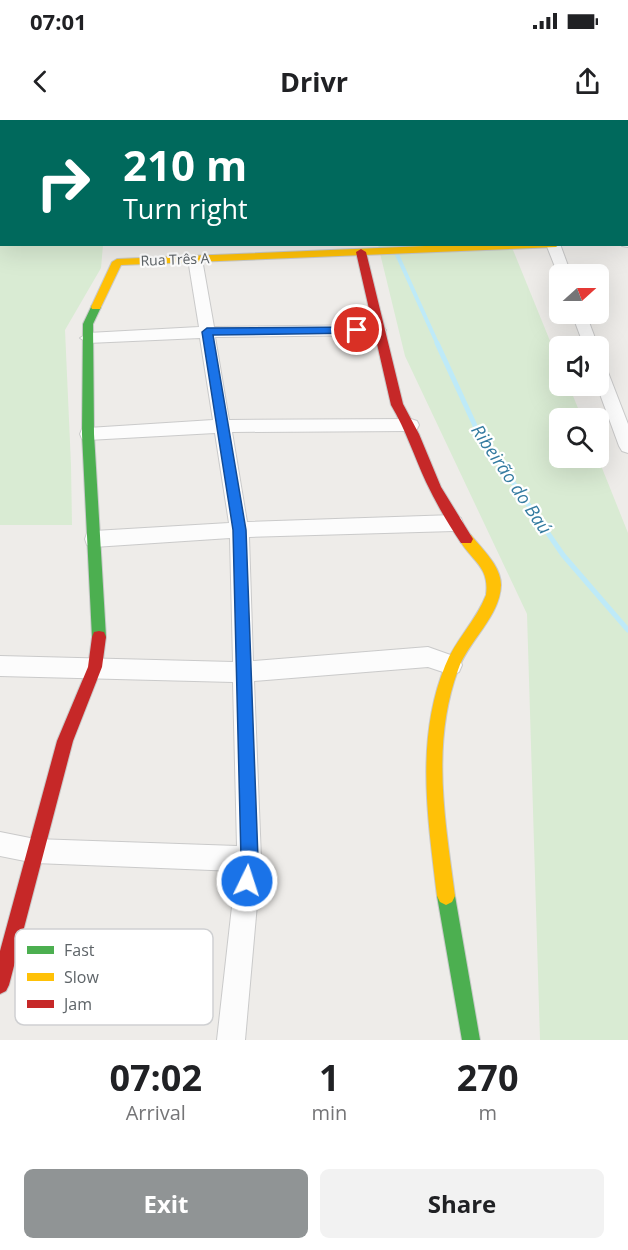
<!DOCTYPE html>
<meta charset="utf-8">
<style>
:root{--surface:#fff;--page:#f2f2f2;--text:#202124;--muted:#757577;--accent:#909495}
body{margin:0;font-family:"Open Sans",sans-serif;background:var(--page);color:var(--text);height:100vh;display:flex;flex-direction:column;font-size:22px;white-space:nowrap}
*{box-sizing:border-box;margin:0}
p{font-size:20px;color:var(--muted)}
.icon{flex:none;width:33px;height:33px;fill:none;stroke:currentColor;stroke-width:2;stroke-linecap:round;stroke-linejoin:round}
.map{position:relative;height:920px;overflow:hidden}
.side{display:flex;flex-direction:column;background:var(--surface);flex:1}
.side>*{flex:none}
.top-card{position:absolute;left:0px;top:0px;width:628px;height:126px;box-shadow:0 6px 24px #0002;background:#00695c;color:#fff;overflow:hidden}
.needle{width:39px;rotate:69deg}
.fabs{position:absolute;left:549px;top:144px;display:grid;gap:12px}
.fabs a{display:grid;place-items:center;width:60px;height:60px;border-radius:9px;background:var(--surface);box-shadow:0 6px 24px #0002;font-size:30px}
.pin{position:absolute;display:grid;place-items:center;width:51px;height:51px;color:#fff;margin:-26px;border:3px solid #fff;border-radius:50%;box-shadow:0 2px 6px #0007}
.me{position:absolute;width:66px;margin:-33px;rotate:4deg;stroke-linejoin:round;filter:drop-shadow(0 0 4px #0008)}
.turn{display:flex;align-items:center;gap:21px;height:126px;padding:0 24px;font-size:27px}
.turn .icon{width:78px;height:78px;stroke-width:2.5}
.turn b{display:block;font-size:42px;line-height:51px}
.eta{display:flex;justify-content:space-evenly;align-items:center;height:102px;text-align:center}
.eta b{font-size:36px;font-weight:700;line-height:42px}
.cta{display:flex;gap:12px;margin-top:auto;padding:12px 24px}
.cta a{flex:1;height:69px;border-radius:9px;background:var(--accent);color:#fff;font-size:24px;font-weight:700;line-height:69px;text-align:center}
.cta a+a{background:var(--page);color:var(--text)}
.status{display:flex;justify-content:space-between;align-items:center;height:42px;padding:0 30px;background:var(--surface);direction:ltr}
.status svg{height:16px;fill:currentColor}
header{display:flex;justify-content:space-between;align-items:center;height:78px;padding:0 24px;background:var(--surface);font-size:27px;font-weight:700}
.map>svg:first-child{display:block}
.green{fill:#d9ebd3}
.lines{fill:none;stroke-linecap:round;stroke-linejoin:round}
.stream-far1{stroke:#beeaf8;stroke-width:4}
.stream{stroke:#beeaf8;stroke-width:5}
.street-casing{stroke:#cacaca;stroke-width:2}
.fast-casing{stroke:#c9caca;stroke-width:2}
.slow-casing{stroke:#c9caca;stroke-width:2}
.jam-casing{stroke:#c9caca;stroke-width:2}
.street{fill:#fcfcfc;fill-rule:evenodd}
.fast{fill:#4caf50;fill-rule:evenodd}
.slow{fill:#ffc107;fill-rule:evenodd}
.jam{fill:#c62828;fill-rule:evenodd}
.route{fill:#1a73e8;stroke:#114b97;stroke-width:1.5}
.labels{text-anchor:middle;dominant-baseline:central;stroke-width:4.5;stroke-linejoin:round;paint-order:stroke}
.far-street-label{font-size:14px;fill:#5e6468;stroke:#fff}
.water-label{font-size:18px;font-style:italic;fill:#347ba0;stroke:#fff}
.key{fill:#fff;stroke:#cfd0d2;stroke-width:1.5}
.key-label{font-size:16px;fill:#5e6468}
</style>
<div class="status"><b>07:01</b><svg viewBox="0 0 49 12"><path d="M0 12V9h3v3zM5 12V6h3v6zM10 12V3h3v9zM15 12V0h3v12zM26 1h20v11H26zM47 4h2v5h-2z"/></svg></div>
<header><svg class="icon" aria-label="back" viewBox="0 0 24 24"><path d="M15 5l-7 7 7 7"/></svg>Drivr<svg class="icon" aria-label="share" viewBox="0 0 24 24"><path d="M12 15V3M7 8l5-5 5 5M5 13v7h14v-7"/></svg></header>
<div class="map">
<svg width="628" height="920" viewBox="0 0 628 920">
<rect width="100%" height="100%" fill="#eeece9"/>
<path class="green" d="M0 0H176L2 2V124L103 125 101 148 65 210 71 345 72 405H0Z
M378 125H511L559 243 560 266H569L582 298H560V338H598L628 413V920H540L527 494 405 236Z"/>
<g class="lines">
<path class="stream-far1" d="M14 2 16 0
M395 130 438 225"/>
<path class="stream" d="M437 223 477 310 563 435 628 510"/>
<defs>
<path id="street" d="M417 0H429L430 2H418Z
M448 0H477L478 2H449Z
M627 11H628V19H627Z
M627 59H628V68H627Z
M627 119 628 127 622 126 627 124Z
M546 124H560L571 154H560L559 157Z
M195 135 202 139 214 207 378 205 386 210 378 215 215 217 229 300 411 299 417 301 419 305 417 309 411 311 232 312 247 402 454 395 461 398 463 403 461 408 454 411 249 417 253 541 428 527 459 538 462 545 459 552 452 555 428 547 254 561 261 739 245 920H217L236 751 35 743 0 736V712L35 719 237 726 233 562 0 556V536L233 542 230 418 94 427 87 425 85 419 87 413 94 411 229 403 215 313 88 320 82 319 80 314 82 309 88 308 213 300 200 218 88 223 80 218 88 213 199 207 188 139Z
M572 194H586L598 226H584Z
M598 242 604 243 606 247 628 304V333L622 331 619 326 597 266Z"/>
<path id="fast" d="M96 184 101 187 93 204 94 314 106 517 104 522 99 523 94 522 92 517 82 314 83 204 92 185Z
M446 767 452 770 455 776 480 920H462L437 776 440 770Z"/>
<path id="slow" d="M473 124H560L556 127 121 145 100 189H92L91 187 112 142 117 139Z
M466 414 471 415C482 429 501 446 501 465 500 497 468 521 458 550 431 624 445 700 455 776L452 782 446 785 440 782 437 776C428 699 415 620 445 546 455 520 476 501 486 475 490 446 471 441 459 419L461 415Z"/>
<path id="jam" d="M361 129 366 132 403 284 419 314 441 367 473 419 471 423H461C448 404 436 383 426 362 414 336 406 310 391 285L356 132Z
M99 511 104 512 106 517 102 547 73 621 9 865 6 871 0 874V831L57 621 88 547 92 517 94 512Z"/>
</defs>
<use href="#street" class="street-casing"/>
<use href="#fast" class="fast-casing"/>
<use href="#slow" class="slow-casing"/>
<use href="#jam" class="jam-casing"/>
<use href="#street" class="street"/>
<use href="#fast" class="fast"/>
<use href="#slow" class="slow"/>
<use href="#jam" class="jam"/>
</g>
<path class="route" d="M357 207 362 210 360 213 213 215 246 410 258 739 253 767 247 770 241 767 238 761 241 739 233 410 202 212 207 208Z"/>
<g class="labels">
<g class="far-street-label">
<text transform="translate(175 139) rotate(-2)">Rua Três A</text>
</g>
<g class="water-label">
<text transform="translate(512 359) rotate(56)">Ribeirão do Baú</text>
</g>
</g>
<rect x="15" y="809" width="198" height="96" rx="9" class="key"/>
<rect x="27" y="826" width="27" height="8" fill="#4caf50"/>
<rect x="27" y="853" width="27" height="8" fill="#ffc107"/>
<rect x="27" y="880" width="27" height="8" fill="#c62828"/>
<g class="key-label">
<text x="64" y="836">Fast</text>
<text x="64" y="863">Slow</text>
<text x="64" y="890">Jam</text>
</g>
</svg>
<div class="fabs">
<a><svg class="needle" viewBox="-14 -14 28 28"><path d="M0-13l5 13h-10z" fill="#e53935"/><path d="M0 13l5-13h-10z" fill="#757577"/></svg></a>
<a><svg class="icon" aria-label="sound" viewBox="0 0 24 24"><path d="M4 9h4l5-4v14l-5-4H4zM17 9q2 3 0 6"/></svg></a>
<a><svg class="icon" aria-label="search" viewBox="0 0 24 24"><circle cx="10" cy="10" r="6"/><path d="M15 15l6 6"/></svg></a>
</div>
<div class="pin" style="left:357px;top:210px;background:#d93025"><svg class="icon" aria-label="arrive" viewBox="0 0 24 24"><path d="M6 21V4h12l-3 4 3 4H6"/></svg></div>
<svg class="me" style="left:247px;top:761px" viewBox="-20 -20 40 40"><circle r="17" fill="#1a73e8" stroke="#fff" stroke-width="3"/><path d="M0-11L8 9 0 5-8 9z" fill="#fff"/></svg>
<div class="top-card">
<div class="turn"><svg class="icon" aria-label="right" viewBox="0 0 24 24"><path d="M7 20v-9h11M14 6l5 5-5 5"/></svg><div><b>210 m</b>Turn right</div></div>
</div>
</div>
<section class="side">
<div class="eta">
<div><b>07:02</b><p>Arrival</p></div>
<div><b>1</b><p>min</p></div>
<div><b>270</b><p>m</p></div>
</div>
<div class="cta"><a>Exit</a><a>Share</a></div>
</section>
